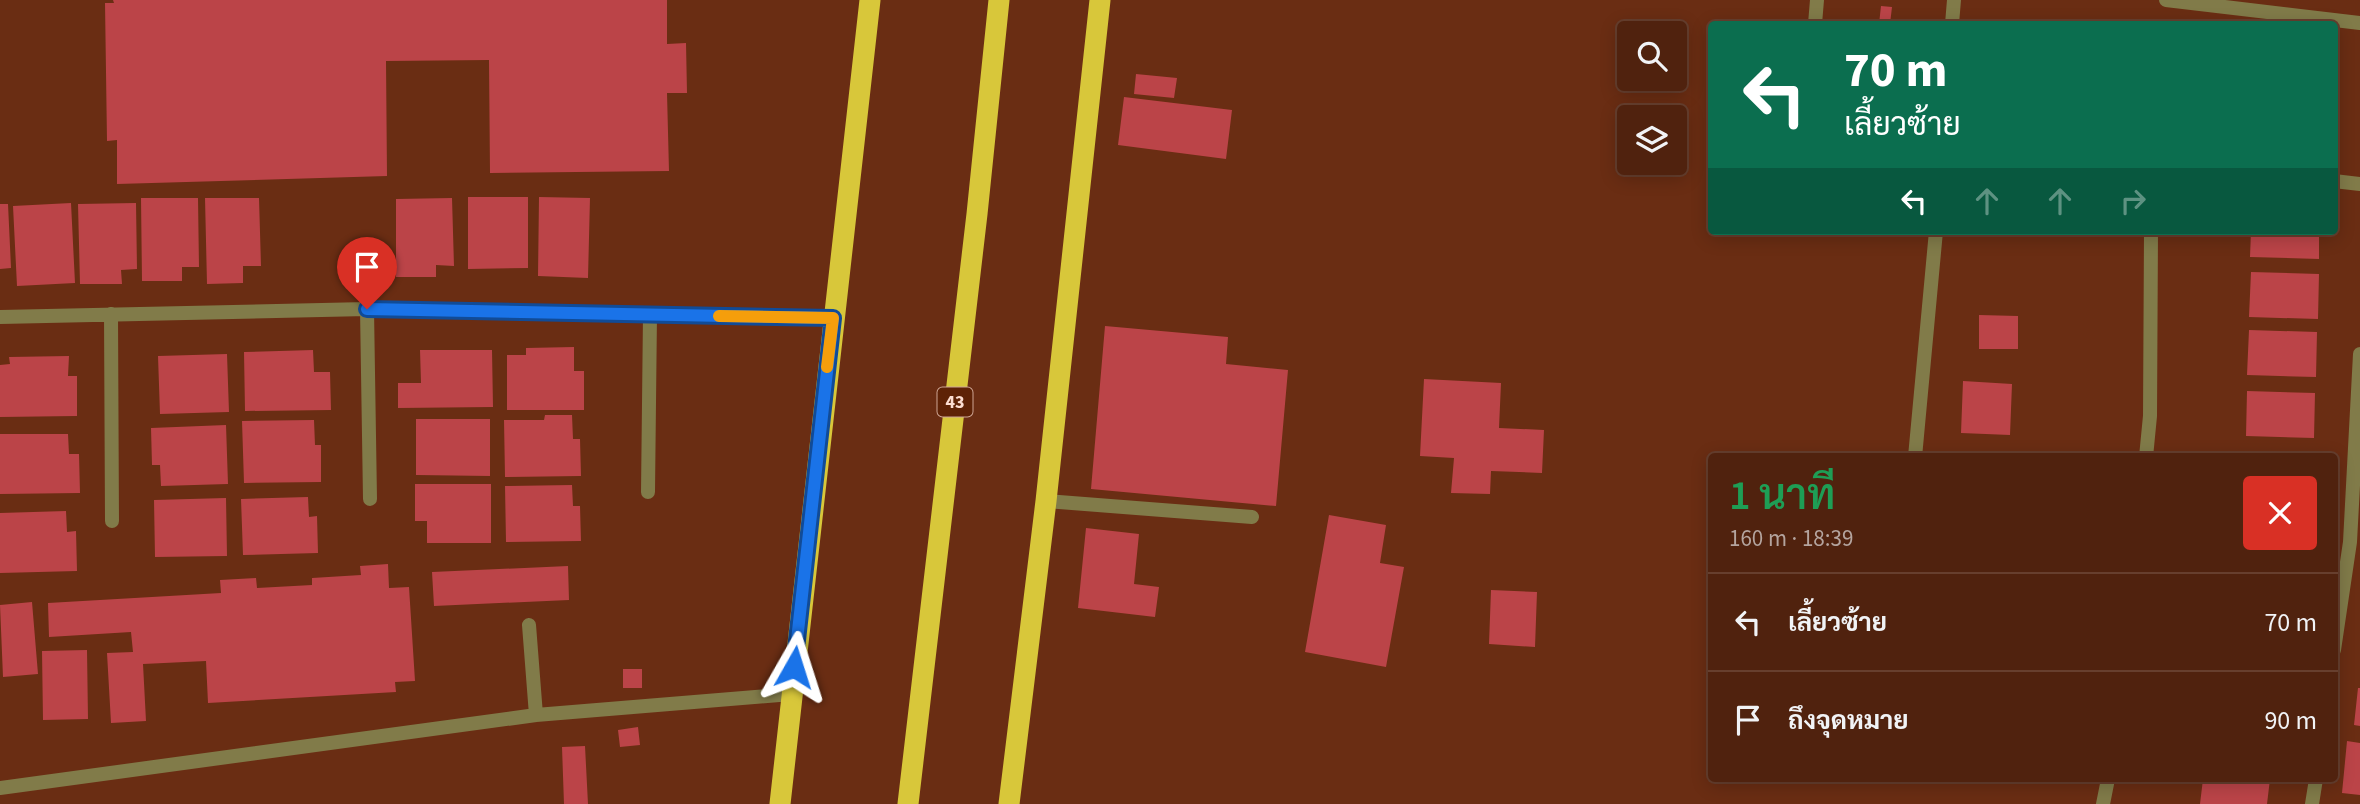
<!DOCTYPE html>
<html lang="th">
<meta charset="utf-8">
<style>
:root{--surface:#50220e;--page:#5a2f1c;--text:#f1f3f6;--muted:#b4a49e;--line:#673f2e}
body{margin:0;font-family:"Source Sans 3",Sarabun,sans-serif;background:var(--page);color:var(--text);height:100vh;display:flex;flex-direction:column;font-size:26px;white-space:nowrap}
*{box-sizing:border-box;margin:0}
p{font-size:23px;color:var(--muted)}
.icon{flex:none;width:38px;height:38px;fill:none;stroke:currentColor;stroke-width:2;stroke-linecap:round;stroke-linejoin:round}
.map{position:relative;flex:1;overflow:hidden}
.drawer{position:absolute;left:1708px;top:453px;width:630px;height:329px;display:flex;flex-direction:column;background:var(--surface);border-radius:7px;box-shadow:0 4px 18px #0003,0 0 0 2px var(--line)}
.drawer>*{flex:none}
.guide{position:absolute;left:1708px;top:21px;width:630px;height:214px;border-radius:7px;box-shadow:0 4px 18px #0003,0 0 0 2px var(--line);background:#0b6e4f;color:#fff;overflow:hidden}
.controls{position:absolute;left:1617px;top:21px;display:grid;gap:14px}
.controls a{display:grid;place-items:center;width:70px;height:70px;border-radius:7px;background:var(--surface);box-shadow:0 4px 18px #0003,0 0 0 2px var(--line);font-size:35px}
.pin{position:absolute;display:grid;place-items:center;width:60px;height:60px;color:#fff;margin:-72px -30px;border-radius:50% 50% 50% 0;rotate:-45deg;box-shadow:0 0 7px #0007}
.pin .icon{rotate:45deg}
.me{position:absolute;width:77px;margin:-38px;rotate:6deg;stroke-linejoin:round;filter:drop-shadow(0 0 5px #0008)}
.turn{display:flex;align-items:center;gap:24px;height:147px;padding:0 21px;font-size:32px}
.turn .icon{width:91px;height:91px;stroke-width:2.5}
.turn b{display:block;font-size:49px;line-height:60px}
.lanes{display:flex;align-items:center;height:66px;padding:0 21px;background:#0003;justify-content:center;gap:35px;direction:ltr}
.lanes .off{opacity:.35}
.round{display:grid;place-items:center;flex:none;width:74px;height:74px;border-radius:7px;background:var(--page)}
.overview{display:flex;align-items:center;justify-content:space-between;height:119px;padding:0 21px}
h1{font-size:42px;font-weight:600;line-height:52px;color:#1e9e55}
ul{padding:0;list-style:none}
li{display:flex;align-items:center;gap:21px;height:98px;padding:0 21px;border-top:2px solid var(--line)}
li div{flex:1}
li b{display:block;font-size:26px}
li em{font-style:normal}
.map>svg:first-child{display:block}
.building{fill:#bb4448}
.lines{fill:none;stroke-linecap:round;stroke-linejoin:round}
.lane{stroke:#817b49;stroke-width:14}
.street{stroke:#817b49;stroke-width:14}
.highway{stroke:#d8c73a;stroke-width:21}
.route-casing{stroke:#114b97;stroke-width:18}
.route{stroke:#1a73e8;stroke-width:12}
.slow{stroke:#f59e0b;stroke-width:12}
.labels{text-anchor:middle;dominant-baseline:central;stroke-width:7;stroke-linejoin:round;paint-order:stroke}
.shield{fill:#5e2206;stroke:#cda594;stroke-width:2}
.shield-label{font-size:18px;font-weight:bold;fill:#fcddd1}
</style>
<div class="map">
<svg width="2360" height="804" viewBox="0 0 2360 804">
<rect width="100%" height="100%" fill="#6a2d13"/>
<path class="building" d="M113 0H667V44L686 43 687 93H667L669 171 490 173 489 60 386 61 387 176 117 184V140L107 141 105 3H114Z
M1881 6 1892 7 1890 24H1879Z
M1136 74 1177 78 1174 98 1134 94Z
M1124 97 1232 110 1226 159 1118 145Z
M468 197H528V268L468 269Z
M539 197 590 198 588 278 538 276Z
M141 198H198L199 267H182V281H142Z
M205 198H259L261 266H243V283L207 284Z
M452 198 454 266 436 265V277H396V199Z
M71 203 75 283 17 286 13 206Z
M136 203 137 269 121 270 122 284H80L78 204Z
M0 204H8L11 268 0 269Z
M2251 231H2319V259L2250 257Z
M2251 272 2319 274 2318 319 2249 317Z
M1979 315 2018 316V349H1979Z
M1105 326 1228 337 1226 364 1288 370 1276 506 1091 489Z
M2249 330 2317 332 2316 377 2247 375Z
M574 347V371H584V410H507V355H526V348Z
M313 350 314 372H330L331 410 245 411 244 352Z
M420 350H492L493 407 398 408V383H421Z
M227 354 229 412 160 414 158 356Z
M69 356 68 376H77V416L0 417V365L10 364 9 357Z
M1424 379 1501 383 1499 428 1544 430 1542 473 1491 471 1490 494 1451 493 1454 458 1420 456Z
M1963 381 2012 384 2010 435 1961 433Z
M2247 391 2315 393 2314 438 2246 436Z
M545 415H572L573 439H580L581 476 505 477 504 420H544Z
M416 419H490V476L416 475Z
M314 420 315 445H321V482L244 483 242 421Z
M226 425 228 484 161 486 160 465H152L151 428Z
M0 434H68L69 454H79L80 493 0 494Z
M2243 452 2311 454V457H2243Z
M415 484H491V543H427V521H415Z
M572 485 573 506H580L581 541 506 542 505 486Z
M308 497 309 517 317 516 318 553 243 555 241 499Z
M226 498 227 556 155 557 154 500Z
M66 511 67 532 76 531 77 571 0 573V513Z
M1329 515 1386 525 1380 563 1404 567 1386 667 1305 652Z
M1086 528 1139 534 1134 584 1159 587 1155 617 1078 608Z
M388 564 389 588 409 587 415 681 395 682 396 692 208 703 206 661 143 664 146 721 111 723 107 653 133 652 131 632 49 637 48 603 221 593 220 580 256 578 257 588 312 585V578L361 575 360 566Z
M568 566 569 600 434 606 432 572Z
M1491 590 1537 592 1535 647 1489 644Z
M32 602 38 674 3 677 0 605Z
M87 650 88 719 43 720 42 651Z
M623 669H642V688H623Z
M2358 688H2360V726L2354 725Z
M638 727 640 745 620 747 618 730Z
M2347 741 2360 743V795L2342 793Z
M585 746 588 804H564L562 747Z
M2203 779H2270L2267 804H2200Z"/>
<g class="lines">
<path class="lane" d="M529 625 536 715
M0 788 536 715 791 694"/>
<path class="street" d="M2166 0 2360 23
M1815 24 1817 0
M1952 24 1954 0
M2334 181 2360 184
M367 309 370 499
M111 314 112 521
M0 317 367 309 833 318
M1915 457 1936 231
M2146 457 2150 416 2151 231
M648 492 650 314
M1046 501 1252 517
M2334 650 2350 542 2360 354
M2103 804 2108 779
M2312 804 2316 779"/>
<path class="highway" d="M780 804 870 0
M908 804 977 214 999 0
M1009 804 1046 501 1100 0"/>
</g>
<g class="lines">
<defs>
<path id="route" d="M367 309 833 318 794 667"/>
</defs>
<use href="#route" class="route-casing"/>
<use href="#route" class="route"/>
<path class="slow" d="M719 316 833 318 827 367"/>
</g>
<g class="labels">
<rect class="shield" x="937.5" y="387.5" width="35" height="29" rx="5"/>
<g class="shield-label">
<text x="955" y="402">43</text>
</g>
</g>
</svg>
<div class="controls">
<a><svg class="icon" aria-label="search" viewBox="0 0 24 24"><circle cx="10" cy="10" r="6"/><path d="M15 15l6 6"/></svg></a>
<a><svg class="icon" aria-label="layers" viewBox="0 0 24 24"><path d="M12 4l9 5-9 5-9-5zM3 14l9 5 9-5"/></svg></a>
</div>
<div class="pin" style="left:367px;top:309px;background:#d93025"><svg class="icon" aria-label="arrive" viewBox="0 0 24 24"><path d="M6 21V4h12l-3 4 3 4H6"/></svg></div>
<svg class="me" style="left:794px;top:667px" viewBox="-20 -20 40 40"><path d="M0-17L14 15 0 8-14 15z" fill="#1a73e8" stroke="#fff" stroke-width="4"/></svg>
<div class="guide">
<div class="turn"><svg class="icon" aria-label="left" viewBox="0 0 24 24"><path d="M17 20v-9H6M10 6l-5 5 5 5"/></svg><div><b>70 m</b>เลี้ยวซ้าย</div></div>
<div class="lanes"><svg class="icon" aria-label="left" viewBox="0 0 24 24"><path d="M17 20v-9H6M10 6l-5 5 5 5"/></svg><svg class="icon off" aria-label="ahead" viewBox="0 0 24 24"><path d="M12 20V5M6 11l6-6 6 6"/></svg><svg class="icon off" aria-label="ahead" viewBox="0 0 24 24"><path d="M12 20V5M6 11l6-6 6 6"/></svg><svg class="icon off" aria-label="right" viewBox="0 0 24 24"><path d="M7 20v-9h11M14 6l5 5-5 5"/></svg></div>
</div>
<section class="drawer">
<div class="overview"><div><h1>1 นาที</h1><p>160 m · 18:39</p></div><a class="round" style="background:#d93025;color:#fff"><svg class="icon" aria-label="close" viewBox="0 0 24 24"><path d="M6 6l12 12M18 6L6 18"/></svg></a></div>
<ul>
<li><svg class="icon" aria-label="left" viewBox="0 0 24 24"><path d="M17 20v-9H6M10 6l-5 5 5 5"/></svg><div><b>เลี้ยวซ้าย</b></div><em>70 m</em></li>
<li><svg class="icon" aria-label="arrive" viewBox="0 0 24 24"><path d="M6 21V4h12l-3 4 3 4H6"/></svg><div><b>ถึงจุดหมาย</b></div><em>90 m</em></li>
</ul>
</section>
</div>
